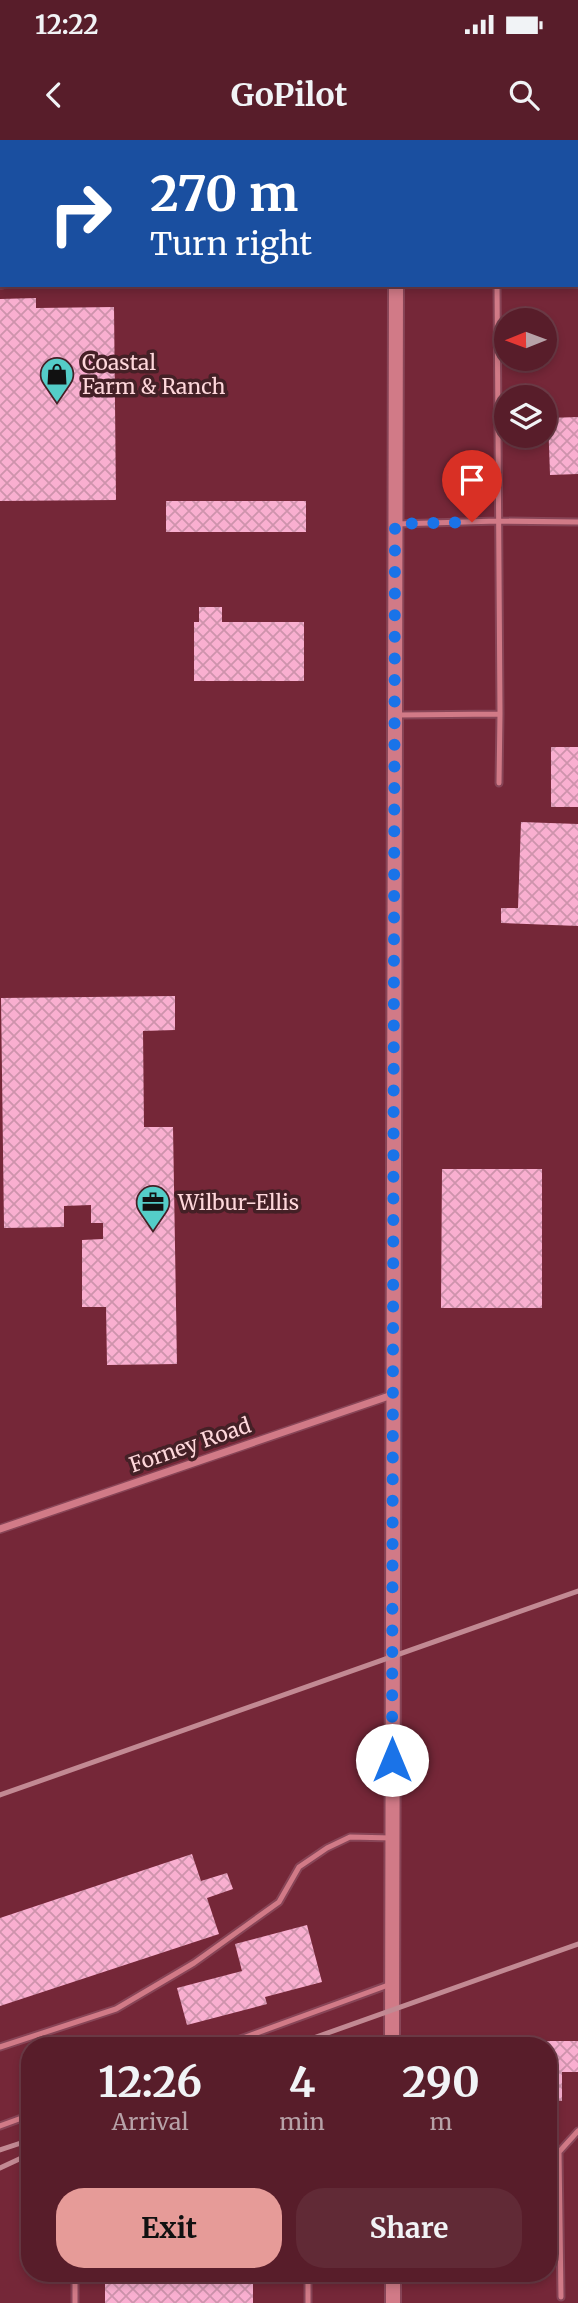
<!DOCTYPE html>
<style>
:root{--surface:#581d2a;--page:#612a36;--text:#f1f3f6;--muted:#b7a2a8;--line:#6d3b47;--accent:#e69b98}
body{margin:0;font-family:Merriweather,serif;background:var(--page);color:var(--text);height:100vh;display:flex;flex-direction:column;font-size:26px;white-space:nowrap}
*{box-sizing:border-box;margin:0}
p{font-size:23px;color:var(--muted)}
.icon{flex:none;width:38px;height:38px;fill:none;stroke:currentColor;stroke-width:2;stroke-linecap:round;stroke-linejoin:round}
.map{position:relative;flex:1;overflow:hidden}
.details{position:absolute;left:21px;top:1897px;width:536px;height:245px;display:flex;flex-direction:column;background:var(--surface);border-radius:28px;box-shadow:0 4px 10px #0003,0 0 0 2px var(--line)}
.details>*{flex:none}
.top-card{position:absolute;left:0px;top:0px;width:579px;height:147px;box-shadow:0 4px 10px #0003,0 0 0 2px var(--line);background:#1a4fa0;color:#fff;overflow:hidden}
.needle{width:46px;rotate:269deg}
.controls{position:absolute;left:494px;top:168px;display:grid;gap:14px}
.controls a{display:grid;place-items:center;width:63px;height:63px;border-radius:50%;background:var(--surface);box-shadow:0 4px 10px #0003,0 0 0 2px var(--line);font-size:35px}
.pin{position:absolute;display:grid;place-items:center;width:60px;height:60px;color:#fff;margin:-72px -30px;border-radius:50% 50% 50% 0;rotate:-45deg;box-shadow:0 0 7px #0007}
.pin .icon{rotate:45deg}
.me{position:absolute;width:77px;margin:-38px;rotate:0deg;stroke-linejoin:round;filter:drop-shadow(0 0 5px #0008)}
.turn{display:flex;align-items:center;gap:24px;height:147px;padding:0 35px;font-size:32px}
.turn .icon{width:91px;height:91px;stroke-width:2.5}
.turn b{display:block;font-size:49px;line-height:60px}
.eta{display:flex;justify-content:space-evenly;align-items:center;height:119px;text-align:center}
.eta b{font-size:42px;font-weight:700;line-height:49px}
.cta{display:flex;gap:14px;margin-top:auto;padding:14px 35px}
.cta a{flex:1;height:80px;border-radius:28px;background:var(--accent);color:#111;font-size:28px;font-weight:700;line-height:80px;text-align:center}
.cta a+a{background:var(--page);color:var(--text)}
.status{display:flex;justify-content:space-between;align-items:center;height:49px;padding:0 35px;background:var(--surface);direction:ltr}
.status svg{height:19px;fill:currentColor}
header{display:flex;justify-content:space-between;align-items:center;height:91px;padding:0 35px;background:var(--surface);font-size:32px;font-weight:700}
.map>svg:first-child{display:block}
.building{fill:url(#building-cross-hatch)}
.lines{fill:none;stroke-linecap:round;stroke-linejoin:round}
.service-casing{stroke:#884557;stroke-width:9}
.minor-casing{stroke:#884557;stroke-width:10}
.secondary-casing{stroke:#884557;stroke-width:18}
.service{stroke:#d17a87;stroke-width:5}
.minor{stroke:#d17a87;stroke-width:7}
.secondary{stroke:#d17a87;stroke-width:14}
.rail{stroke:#c28993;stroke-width:5}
.route{stroke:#1a73e8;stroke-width:12;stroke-dasharray:0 21.6}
.labels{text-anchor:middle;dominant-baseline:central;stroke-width:7;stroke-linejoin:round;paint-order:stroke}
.poi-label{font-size:21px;fill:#fed7db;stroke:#442026;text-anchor:start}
.street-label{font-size:21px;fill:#fed7db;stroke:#442026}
</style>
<div class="status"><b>12:22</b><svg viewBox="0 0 49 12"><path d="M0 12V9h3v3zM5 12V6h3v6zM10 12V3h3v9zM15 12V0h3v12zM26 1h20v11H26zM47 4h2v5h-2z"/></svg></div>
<header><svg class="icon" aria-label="back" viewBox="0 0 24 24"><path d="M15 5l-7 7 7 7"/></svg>GoPilot<svg class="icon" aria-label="search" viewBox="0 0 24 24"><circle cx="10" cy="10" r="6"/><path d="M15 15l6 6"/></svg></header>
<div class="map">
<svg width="578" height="2163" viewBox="0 0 578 2163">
<defs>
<pattern id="building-cross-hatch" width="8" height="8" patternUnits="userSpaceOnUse" patternTransform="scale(1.75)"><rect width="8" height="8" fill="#f9afd0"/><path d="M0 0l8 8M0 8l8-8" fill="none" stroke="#ce93ac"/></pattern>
</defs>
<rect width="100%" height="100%" fill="#752738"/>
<path class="building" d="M36 158V168L114 167 116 360 0 361V159Z
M578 277V334L550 335 548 278Z
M166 361H306V392H166Z
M199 467H222V482H304V541H194V482H199Z
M551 607H578V667H551Z
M521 682 578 684V786L501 783V768H518Z
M175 856V890L143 891 144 987H173L177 1224 107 1225 106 1167H82V1100L103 1099V1083H91V1065L64 1066V1087L4 1088 1 858Z
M442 1029H542V1168H441Z
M192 1714 201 1741 227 1733 233 1749 207 1758 219 1794 0 1866V1778Z
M307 1785 322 1842 265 1857 267 1864 187 1885 177 1848 242 1831 235 1804Z
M509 1901H578V1932H562V1961L548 1960V1906H509Z
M105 2133H253V2163H105Z"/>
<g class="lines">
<defs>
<path id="service" d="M0 145H2
M396 384 498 381 578 382
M398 575 500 574 497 145
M499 643 500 574
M221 1906 391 1844
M0 1907 116 1869 194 1823 279 1762 299 1727 327 1708 350 1697 392 1698
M0 1986 30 1975
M548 2012H559L561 2157
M559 2012 578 1991
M75 2133V2163
M308 2163V2133"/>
<path id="minor" d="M0 1389 392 1255"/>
<path id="secondary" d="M396 2V0
M392 1906 396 145
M393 2133V2163"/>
</defs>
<use href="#service" class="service-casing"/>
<use href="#minor" class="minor-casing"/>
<use href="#secondary" class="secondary-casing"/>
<use href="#service" class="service"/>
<use href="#minor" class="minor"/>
<use href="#secondary" class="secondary"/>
<path class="rail" d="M0 1655 578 1451
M291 1906 578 1804
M0 2010 30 2000
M0 2028 30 2014"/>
</g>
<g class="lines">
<path class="route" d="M392 1620 395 384 472 382"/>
</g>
<defs>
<symbol id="shop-pin" viewBox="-11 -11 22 30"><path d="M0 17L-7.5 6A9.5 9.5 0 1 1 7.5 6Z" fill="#54cdc8" stroke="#442026"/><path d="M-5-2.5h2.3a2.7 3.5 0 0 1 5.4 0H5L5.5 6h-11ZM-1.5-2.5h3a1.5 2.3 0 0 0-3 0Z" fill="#111"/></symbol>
<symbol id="office-pin" viewBox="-11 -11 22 30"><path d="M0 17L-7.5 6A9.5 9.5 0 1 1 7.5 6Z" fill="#54cdc8" stroke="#442026"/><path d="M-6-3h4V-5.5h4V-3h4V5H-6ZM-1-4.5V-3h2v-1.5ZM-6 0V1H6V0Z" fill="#111"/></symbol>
</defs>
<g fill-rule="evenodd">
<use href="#shop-pin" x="38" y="215" width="38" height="52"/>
<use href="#office-pin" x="134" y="1043" width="38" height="52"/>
</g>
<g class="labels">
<g class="poi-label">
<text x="82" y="222">Coastal<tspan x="82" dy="24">Farm &amp; Ranch</tspan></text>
<text x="178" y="1062">Wilbur-Ellis</text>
</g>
<g class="street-label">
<text transform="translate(190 1305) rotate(-19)">Forney Road</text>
</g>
</g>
</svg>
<div class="controls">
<a><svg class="needle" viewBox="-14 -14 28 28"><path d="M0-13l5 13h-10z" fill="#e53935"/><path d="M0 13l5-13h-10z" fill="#b7a2a8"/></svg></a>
<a><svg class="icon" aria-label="layers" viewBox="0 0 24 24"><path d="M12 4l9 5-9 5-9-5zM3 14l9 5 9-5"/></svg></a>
</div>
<div class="pin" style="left:472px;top:382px;background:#d93025"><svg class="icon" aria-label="arrive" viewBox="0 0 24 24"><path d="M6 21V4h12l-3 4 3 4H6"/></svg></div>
<svg class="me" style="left:392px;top:1620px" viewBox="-20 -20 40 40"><circle r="19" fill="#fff"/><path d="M0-13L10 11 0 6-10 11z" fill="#1a73e8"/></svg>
<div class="top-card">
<div class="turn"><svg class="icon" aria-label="right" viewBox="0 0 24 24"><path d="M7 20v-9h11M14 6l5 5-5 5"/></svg><div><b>270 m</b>Turn right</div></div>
</div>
<section class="details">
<div class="eta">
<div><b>12:26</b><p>Arrival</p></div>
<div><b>4</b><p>min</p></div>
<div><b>290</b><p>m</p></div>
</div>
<div class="cta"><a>Exit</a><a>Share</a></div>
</section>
</div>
